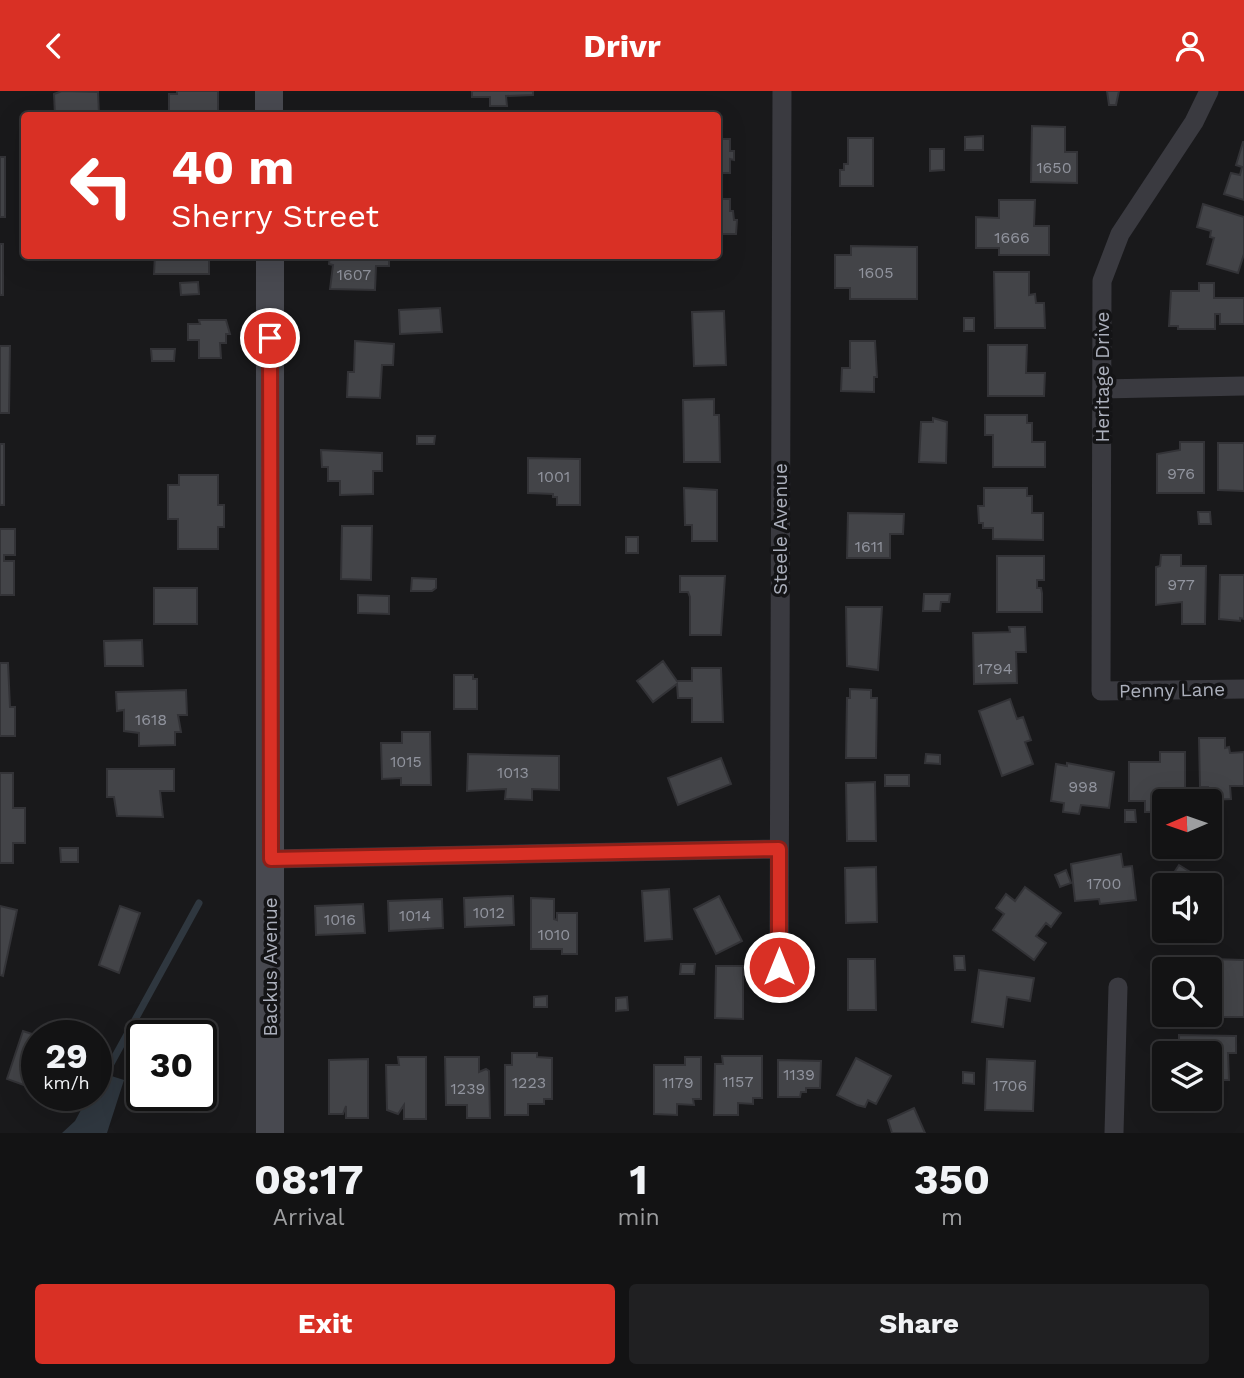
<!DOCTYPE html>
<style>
:root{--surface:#131314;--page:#202022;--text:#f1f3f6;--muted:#9d9ea0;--line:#323234;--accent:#d93025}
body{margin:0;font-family:"Work Sans",sans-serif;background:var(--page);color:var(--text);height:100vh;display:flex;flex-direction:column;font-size:26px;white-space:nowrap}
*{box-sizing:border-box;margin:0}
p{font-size:23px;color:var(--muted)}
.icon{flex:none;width:38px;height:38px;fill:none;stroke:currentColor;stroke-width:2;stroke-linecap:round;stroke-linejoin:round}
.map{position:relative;height:1042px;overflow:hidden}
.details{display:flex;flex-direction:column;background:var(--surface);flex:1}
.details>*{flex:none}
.banner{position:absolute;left:21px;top:21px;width:700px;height:147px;border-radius:7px;box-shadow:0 7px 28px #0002,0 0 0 2px var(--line);background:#d93025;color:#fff;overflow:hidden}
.needle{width:46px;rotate:268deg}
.fabs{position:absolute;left:1152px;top:698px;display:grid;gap:14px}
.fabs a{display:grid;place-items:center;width:70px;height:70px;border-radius:7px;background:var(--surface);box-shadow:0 7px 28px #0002,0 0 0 2px var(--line);font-size:35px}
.speed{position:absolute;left:21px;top:929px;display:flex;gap:14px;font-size:35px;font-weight:700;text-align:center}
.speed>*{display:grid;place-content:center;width:91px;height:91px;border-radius:50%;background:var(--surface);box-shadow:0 7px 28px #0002,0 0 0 2px var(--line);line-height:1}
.speed small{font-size:18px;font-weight:400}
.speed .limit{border:4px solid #111;border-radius:10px;background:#fff;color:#111}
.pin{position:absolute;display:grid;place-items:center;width:60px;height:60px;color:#fff;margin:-30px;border:4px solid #fff;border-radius:50%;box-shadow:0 2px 7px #0007}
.me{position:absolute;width:77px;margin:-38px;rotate:0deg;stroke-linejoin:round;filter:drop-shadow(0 0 5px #0008)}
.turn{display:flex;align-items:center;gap:24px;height:147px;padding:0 35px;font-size:32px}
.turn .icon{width:91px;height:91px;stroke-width:2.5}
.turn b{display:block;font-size:49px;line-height:60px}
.eta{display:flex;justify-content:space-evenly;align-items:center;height:119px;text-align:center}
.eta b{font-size:42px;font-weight:700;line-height:49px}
.button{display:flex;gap:14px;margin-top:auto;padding:14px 35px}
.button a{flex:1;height:80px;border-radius:7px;background:var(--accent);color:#fff;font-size:28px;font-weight:700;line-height:80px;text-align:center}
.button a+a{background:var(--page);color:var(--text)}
header{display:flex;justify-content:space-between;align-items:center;height:91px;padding:0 35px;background:var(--accent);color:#fff;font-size:32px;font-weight:700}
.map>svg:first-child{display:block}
.water{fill:#2f373f}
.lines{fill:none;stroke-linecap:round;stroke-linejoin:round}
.stream{stroke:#2f373f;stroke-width:7}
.building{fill:#434448;stroke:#333337;stroke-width:2}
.street{stroke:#3a3a40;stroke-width:19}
.secondary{stroke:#484950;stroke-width:28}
.route-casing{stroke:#8d1f18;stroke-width:18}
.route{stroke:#d93025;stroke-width:12}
.labels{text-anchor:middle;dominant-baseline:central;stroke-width:7;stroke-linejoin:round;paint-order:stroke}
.number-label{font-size:16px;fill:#91949e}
.street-label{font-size:19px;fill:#abafbb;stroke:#141416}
</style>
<header><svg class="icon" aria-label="back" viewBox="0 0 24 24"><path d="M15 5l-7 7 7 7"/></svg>Drivr<svg class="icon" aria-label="person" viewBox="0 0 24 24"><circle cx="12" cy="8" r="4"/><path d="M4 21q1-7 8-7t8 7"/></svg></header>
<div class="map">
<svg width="1244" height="1042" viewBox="0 0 1244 1042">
<rect width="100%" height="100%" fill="#19191b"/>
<path class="water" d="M102 982 124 989 107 1042H62L75 1030 82 1017 62 1007 96 1004V985Z"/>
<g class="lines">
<path class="stream" d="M96 1000 199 812"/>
</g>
<path class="building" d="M62 0 98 1 99 24H55L54 3Z
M177 0H218V24H169V3H177Z
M472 0H533V4L506 5 507 15H490V6H472Z
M1107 0H1119L1116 14H1109Z
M1032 35 1065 36V61H1077V92L1031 91Z
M983 45V59H965V46Z
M848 47H873V95H840V79H844V73H848Z
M718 48H730V60H734V69L730 68V82H718V87Z
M1243 51H1244V109L1224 103 1231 82 1240 84 1242 76 1236 74Z
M930 58H944V79L930 80Z
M0 66H5V126H0Z
M718 108H730V120H733L734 129H737L736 143H718Z
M999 109H1035L1034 135H1049V164H999V157H976V126L999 127Z
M1203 113 1244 126V163L1238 182 1207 173 1214 147 1210 146 1211 140 1197 136Z
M0 153H3V204H0Z
M851 155 917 156V208H850V197H835V164H851Z
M155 164H215V168H209V183H154Z
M330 164H389V175H376L375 199 330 198 333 174 329 173Z
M994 181H1029V204L1035 203 1036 212H1044L1045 237H995Z
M198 191 199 203 181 204 180 192Z
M1199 192H1214V207H1244V233H1220V223H1215V238H1178V235H1169L1171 200H1199Z
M440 217 442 241 400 243 399 219Z
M724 220 726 274 694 275 692 221Z
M964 227H974V240H964Z
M199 229H226L230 243H226V252H220L221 267H199V249H188V233H200Z
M355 250 394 253 393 274H382L380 307 347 306 348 281H354Z
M850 250H875L877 286H874V301L841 300 842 277H850Z
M988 254H1027L1026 282H1045L1044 305H988Z
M0 255H10L9 322H0Z
M151 258H175L174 270H152Z
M714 308V324H719L720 371H684L683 309Z
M985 324H1027V332H1032V351H1045V376H993V344H985Z
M933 327 947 331 946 372 919 371 921 331H933Z
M417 345H435L434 353H417Z
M1180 351H1204V402H1157V363L1180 359Z
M1218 352H1244V400L1218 399Z
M0 353H4V414H0Z
M321 359 382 362V380H373V403L340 404V390H328V376H322Z
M528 367 580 368V414H557V406H553V403L528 402Z
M179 384H218V414H224V436H218V458H178V428H168V394H179Z
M684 397 717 399V450H692V434H685Z
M984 397H1027V405H1032V422H1043V449L993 448V437H983V432H979L978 415H984Z
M1198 421H1210L1211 433H1199Z
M848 422 904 423 903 443H890V467H847Z
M342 435H372L371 489 341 488Z
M0 438H15V464H4V470H14V504H0Z
M626 446H638V462H626Z
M1161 464H1181V475H1206L1205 533H1182V511L1156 514V476L1160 475Z
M997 465H1044V489H1037V497H1041L1042 502V521H997Z
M1220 484H1244V528L1240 527V530L1219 528Z
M680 485H725L721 544H690V506L688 501H680Z
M412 487 436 488V497L432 500H411Z
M154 497H197V533H154Z
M924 503H950L949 511H941L940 520H923Z
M358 504 389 505V523L358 522Z
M846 516H882L878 579 847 575Z
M1009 536H1025L1026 561H1016L1017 592 974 593 973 542 1010 541Z
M142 549 143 575H105L104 550Z
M663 570 677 590H692V577H721L723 631H692V607H678L677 593 653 611 637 590Z
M0 572H8L10 616H15V645H0Z
M454 584H473V588H477V618H454Z
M850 598 871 599V607H877L876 667H846L847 607H850Z
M186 599 187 624H178L181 641H175V654L139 655V642L124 640V619L117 620 116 601Z
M1010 608 1017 628 1023 626 1031 649 1025 651 1033 673 1002 685 979 620Z
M402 641H430L431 694H401V687L382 688 381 652H402Z
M1199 647H1225V657L1229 656 1230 662 1244 661V695H1230L1231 708 1208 709V696H1200Z
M1160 661H1185V709H1160V721H1145V710H1129V671H1160Z
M468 663 559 665V699L532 698V709L505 708 506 698 467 700Z
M926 663 940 664V673L925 672Z
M721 667 731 693 678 714 668 687Z
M1067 672 1114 681 1109 717 1081 714 1079 723 1063 721 1064 712 1051 710 1056 673 1067 675Z
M107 678H174V700H160L163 726 117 725 114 706H107Z
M0 682H13V717H25V752H13V772H0Z
M885 684H909V695H885Z
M875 691 876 750H847L846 692Z
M1125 719H1135L1136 731H1125Z
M60 757H78V771H61Z
M1121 763 1123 776 1132 775 1136 809 1100 813 1099 808 1075 810 1071 773Z
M1179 774 1221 800 1209 819V794H1166Z
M876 776 877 831 846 832 845 777Z
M1066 779 1071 792 1060 796 1055 784Z
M1025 796 1061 822 1051 836 1046 832 1036 845 1046 852 1034 869 993 839 1004 823 996 817 1006 803 1015 810Z
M669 798 672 848 645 850 642 800Z
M1164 799V823L1153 816Z
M513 805 514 834 465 836 464 807Z
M719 805 742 850 716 863 694 818Z
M531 807 554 808V828L557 829V822H577V863H562V858H531Z
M442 808 443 837 389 840 388 810Z
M363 813 365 842 316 844 315 815Z
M0 815 17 819 3 885 0 884Z
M120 815 140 822 119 882 99 874Z
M954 865H964L965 879H955Z
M848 868H875L876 919H848Z
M1211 868 1244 869V926H1197L1209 924Z
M681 873H695L694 883H680Z
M716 875H743V928L715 927Z
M979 879 1034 887 1030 910 1007 906 1003 936 972 931Z
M547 905V916H534V906Z
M627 906 628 919 616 920V907Z
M23 940 38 945 37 984 32 997 7 988Z
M1179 944 1236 945V962H1228L1229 989H1209V962L1179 959Z
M512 962H537V966L552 967V1008H544V1013H528V1024H505V974H512Z
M722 965H762V1007H753V1013L738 1012V1024H714L715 973H723Z
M398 966H426V1028H404V1014L398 1023 387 1019 386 974H399Z
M445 966H479V981L486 978 489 980 490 1027H467V1014H446Z
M685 966H701V1008H693L694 1014 677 1013V1024L654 1023V974H685Z
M856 967 891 985 876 1013 868 1009 865 1016 857 1014 837 1004Z
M368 968V1027H346V1015L343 1023H329V969Z
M987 968 1035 970 1033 1020 985 1019Z
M778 969 821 970 820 997H806V1001H801L800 1006H778Z
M963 981 974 982V993L963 992Z
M914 1017 925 1042H892L888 1029Z"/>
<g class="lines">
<path class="street" d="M1209 0 1194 31 1120 143 1102 190 1101 600 1244 598
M1102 298 1244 295
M271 768 779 758
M779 876 782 0
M1114 1042 1118 896"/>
<path class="secondary" d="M269 0V24
M270 164V1042"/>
</g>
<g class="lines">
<defs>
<path id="route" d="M270 247 271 768 779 758V876"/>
</defs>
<use href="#route" class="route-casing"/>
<use href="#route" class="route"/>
</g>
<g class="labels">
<g class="number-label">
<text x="1054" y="76">1650</text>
<text x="1012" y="146">1666</text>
<text x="876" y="181">1605</text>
<text x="354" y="183">1607</text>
<text x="1181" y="382">976</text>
<text x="554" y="385">1001</text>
<text x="869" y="455">1611</text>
<text x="1181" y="493">977</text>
<text x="995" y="577">1794</text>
<text x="151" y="628">1618</text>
<text x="406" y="670">1015</text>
<text x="513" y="681">1013</text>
<text x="1083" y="695">998</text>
<text x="1104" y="792">1700</text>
<text x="489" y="821">1012</text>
<text x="415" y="824">1014</text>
<text x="340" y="828">1016</text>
<text x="554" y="843">1010</text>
<text x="799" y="983">1139</text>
<text x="738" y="990">1157</text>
<text x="529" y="991">1223</text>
<text x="678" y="991">1179</text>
<text x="1010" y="994">1706</text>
<text x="468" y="997">1239</text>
</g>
<g class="street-label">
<text transform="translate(1102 286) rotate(-90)">Heritage Drive</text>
<text transform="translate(780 438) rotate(-90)">Steele Avenue</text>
<text transform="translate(1172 599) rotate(-1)">Penny Lane</text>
<text transform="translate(270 876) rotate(-90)">Backus Avenue</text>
</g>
</g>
</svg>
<div class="fabs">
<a><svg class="needle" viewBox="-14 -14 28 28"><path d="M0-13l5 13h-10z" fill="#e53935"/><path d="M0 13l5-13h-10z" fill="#9d9ea0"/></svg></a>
<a><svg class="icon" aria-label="sound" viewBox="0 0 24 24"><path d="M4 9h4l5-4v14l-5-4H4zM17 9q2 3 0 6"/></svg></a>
<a><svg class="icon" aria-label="search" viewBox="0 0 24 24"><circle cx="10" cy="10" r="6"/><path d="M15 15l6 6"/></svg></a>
<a><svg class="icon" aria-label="layers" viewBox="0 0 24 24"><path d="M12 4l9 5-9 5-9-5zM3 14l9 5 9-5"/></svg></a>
</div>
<div class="speed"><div>29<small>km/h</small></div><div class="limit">30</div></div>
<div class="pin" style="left:270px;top:247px;background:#d93025"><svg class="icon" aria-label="arrive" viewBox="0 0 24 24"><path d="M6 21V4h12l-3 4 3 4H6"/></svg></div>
<svg class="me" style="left:779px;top:876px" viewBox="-20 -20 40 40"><circle r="17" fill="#d93025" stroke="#fff" stroke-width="3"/><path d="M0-11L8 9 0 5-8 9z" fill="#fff"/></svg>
<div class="banner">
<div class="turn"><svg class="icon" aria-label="left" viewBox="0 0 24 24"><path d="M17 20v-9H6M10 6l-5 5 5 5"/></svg><div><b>40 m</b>Sherry Street</div></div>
</div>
</div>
<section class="details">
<div class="eta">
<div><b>08:17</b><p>Arrival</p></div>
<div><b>1</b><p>min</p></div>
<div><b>350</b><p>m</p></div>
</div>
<div class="button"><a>Exit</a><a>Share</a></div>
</section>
